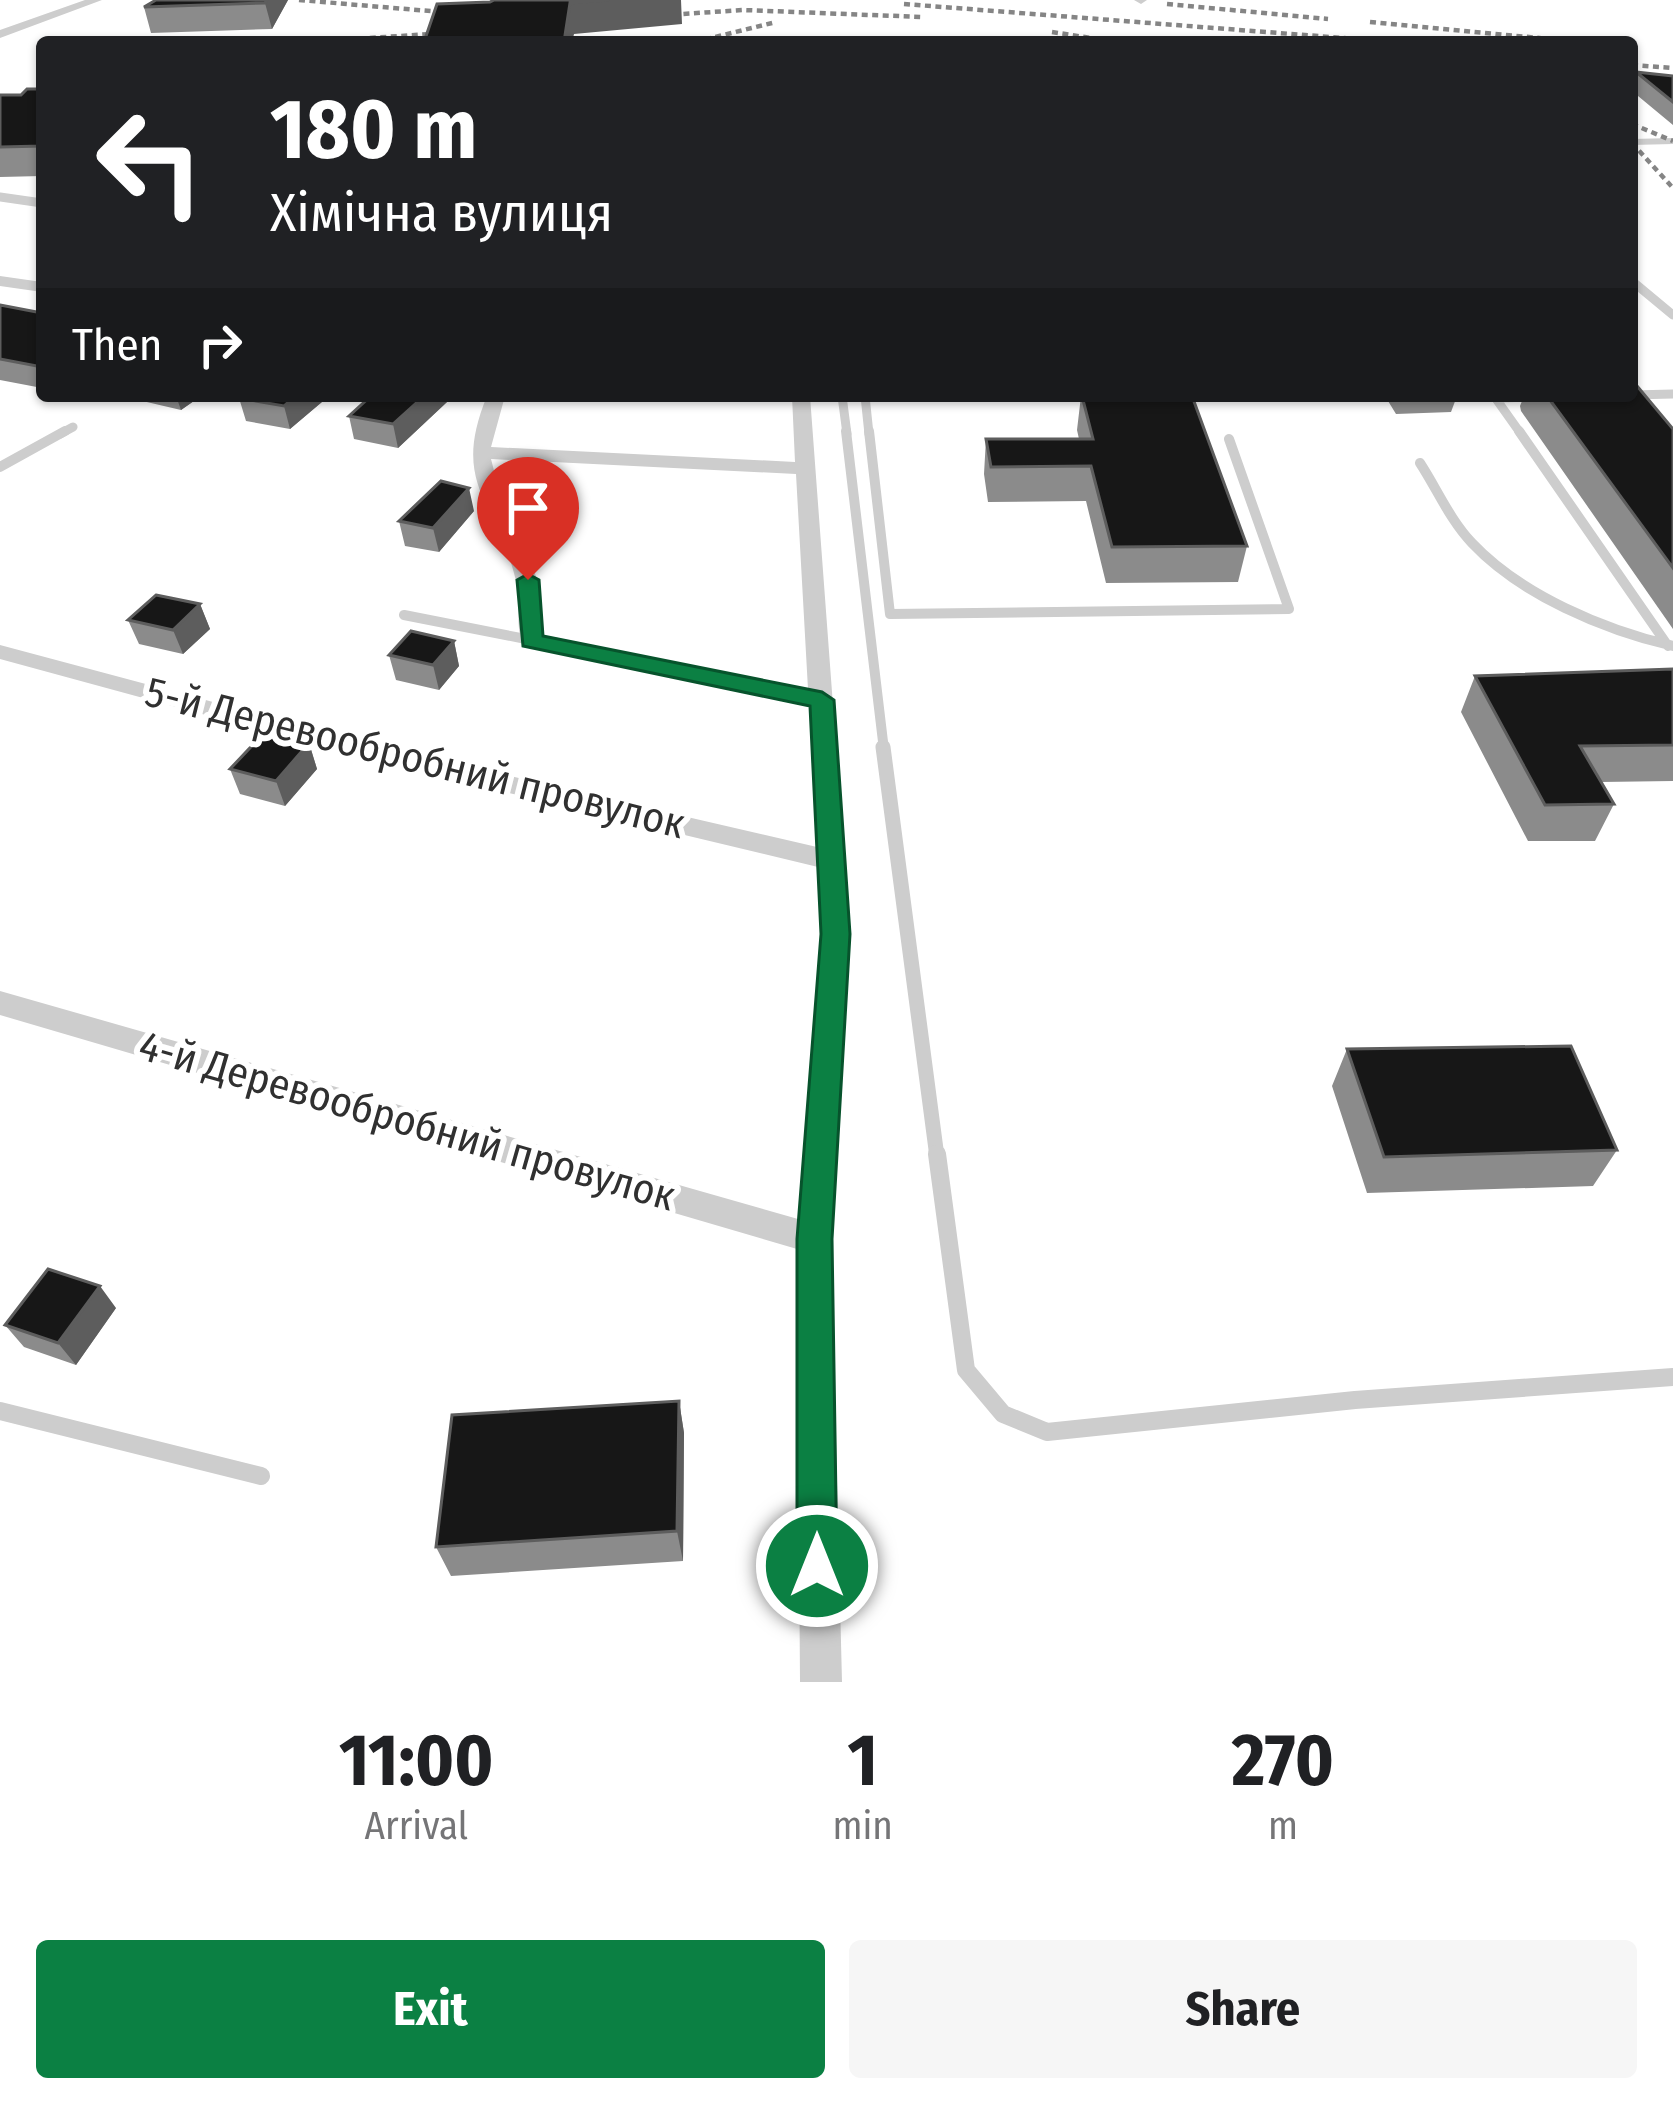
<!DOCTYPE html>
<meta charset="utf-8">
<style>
:root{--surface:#fff;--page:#f6f6f6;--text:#202124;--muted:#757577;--accent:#0b8043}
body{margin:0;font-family:"Fira Sans Condensed",sans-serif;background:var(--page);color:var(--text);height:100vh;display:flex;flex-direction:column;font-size:45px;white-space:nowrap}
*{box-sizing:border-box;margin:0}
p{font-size:39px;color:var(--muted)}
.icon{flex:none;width:66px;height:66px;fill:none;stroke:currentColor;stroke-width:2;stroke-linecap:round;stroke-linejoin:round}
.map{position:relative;height:1682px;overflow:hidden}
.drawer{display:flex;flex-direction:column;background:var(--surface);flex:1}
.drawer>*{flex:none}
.hud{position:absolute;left:36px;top:36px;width:1602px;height:366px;border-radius:12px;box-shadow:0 3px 9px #0004;background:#202124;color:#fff;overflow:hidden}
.pin{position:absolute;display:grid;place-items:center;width:102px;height:102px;color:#fff;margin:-123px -51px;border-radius:50% 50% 50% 0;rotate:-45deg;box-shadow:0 0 12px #0007}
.pin .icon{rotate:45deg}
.me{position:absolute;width:132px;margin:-66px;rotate:0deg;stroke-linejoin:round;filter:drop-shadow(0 0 9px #0008)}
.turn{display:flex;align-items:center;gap:42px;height:252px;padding:0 36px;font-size:54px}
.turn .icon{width:156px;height:156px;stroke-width:2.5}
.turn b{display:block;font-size:84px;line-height:102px}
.then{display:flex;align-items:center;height:114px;padding:0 36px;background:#0003;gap:24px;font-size:45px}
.eta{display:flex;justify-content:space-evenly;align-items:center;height:204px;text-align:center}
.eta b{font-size:72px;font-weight:700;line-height:84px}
.action{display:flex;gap:24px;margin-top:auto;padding:24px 36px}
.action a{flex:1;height:138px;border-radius:12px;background:var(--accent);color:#fff;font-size:48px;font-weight:700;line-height:138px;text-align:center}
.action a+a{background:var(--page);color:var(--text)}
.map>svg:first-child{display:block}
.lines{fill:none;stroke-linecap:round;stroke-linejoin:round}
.lane-far4{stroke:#cdcdcd;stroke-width:6}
.lane-far3{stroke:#cdcdcd;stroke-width:9}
.lane-far2{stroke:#cdcdcd;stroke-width:10}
.lane-far1{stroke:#cdcdcd;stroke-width:15}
.lane{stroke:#cdcdcd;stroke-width:18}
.street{fill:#cdcdcd;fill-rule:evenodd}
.rail{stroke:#858585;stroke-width:4.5;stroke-dasharray:6 4.5;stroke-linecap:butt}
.wall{fill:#8b8b8b}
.shaded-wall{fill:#5d5d5d}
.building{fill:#171717;stroke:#5d5d5d;stroke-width:3}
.route{fill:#0b8043;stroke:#07532c;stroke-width:3}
.labels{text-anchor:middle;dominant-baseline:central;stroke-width:12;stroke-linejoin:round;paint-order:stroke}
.street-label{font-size:42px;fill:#303030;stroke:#fff}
</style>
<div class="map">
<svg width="1673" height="1682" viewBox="0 0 1673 1682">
<rect width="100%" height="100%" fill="#fff"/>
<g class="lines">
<path class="lane-far4" d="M1632 142 1673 141"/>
<path class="lane-far3" d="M0 197 42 203
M1632 281 1673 315
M1632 395 1673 394
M842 396 847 434
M865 396 869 434
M1494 396 1521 434
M1495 398 1538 397
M60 434 73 427"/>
<path class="lane-far2" d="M846 431 884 750
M869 431 890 614 1289 609 1229 439
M1519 431 1668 646
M1420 463C1437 489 1450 520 1472 543 1521 595 1604 630 1673 646
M0 467 65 431
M404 615 531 640"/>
<path class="lane-far1" d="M883 747 937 1157"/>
<path class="lane" d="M937 1154 966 1370 1003 1414 1047 1432 1355 1400 1673 1377
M0 1411 261 1476"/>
<path class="street" d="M85 0H102L0 38V30Z
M1134 0H1147L1141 4Z
M0 276 42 282V292L0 286Z
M487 396H505L491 447 795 462 792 396H810L850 934 831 1239 842 1682H800L797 1249 0 1015V991L798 1219 822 934 818 867 363 758 0 659V645L363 742 817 847 809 705 523 645C515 626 521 602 516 581 497 500 450 486 487 396ZM491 459 796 474 808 689 543 635 539 583 500 494Z"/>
<path class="rail" d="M299 0 466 14
M904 4 1395 42
M1167 4 1328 19
M652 16 743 10 922 17
M1370 22 1581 42
M1052 32 1117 42
M307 42 462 32
M695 42 776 22
M1632 65 1673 68
M1632 124 1673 141
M1632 143 1673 188"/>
</g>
<path class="wall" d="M288 0 272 29 151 33 144 7Z
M1636 72 1673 76V125L1632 91V82Z
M42 89V176L0 177V95H21Z
M0 305 42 313V388L0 380Z
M121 396H201L181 410Z
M241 396H329L290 429 246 421 239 398Z
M371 396H446L447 402 398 448 354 439 349 416Z
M1081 396 1247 546 1238 582 1106 583 1086 501 988 502 984 474 986 439H1079L1077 430Z
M1385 396H1457L1451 412 1396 414Z
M1524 396H1547L1673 429V629L1521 411 1520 406Z
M474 511 439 552 405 546 399 521Z
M200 604 210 629 183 654 139 644 128 620Z
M454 641 459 666 439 690 396 680 389 655Z
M1673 669V781L1601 782 1614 804 1595 841H1528L1461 712 1475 676Z
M309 743 317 769 285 806 240 794 230 769Z
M1347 1049 1617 1150 1593 1186 1367 1193 1332 1086Z
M116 1308 76 1365 24 1347 5 1325Z
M679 1401 684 1433 683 1561 451 1576 436 1547Z"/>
<path class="shaded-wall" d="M267 0H288L272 29 265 3Z
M609 0H681L682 24 574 34 572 42H564L570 3Z
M176 396H201L181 410Z
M295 396H329L290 429 284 406Z
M424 396H446L447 402 398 448 393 424Z
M469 488 474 511 439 552 433 528Z
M200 604 210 629 183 654 173 630Z
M454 641 459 666 439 690 433 665Z
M309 743 317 769 285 806 276 781Z
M100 1286 116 1308 76 1365 58 1343Z
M679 1401 684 1433 683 1561 677 1531Z"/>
<path class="building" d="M156 0H267L265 3 144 7Z
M494 0H609L570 3 564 42H424L437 4 490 2Z
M1636 72 1673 76V102Z
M27 89H42V146L0 147V95H21Z
M0 305 42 313V367L0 359Z
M1632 380 1673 429V568L1547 396H1632Z
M241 396H295L284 406 239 398Z
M371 396H424L393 424 349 416Z
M1082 396H1192L1247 546 1112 547 1091 466 991 467 986 439H1093Z
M441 481 469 488 433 528 399 521Z
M156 595 200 604 173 630 128 620Z
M411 631 454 641 433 665 389 655Z
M1673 669V745L1580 746 1614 804 1545 805 1475 676Z
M265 732 309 743 276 781 230 769Z
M1571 1046 1617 1150 1384 1157 1347 1049Z
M48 1269 100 1286 58 1343 5 1325Z
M679 1401 677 1531 436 1547 452 1415Z"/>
<path class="route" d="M528 574 539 580 543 636 822 692 834 700 850 934 832 1239 837 1566 831 1580 817 1586 803 1580 797 1566V1239L821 934 810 706 523 646 517 580Z"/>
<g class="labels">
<g class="street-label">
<text transform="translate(415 758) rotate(14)">5-й Деревообробний провулок</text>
<text transform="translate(407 1121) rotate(16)">4-й Деревообробний провулок</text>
</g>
</g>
</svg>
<div class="pin" style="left:528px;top:580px;background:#d93025"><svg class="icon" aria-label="arrive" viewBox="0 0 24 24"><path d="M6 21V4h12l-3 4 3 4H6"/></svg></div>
<svg class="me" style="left:817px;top:1566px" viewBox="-20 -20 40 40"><circle r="17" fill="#0b8043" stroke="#fff" stroke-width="3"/><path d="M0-11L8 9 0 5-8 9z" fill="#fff"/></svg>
<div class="hud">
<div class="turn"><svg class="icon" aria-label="left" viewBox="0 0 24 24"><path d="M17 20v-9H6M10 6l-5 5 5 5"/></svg><div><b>180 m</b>Хімічна вулиця</div></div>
<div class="then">Then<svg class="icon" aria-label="right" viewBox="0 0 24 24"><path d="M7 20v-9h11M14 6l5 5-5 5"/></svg></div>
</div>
</div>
<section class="drawer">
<div class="eta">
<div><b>11:00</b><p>Arrival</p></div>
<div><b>1</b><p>min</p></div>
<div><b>270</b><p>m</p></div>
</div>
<div class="action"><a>Exit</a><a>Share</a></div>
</section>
